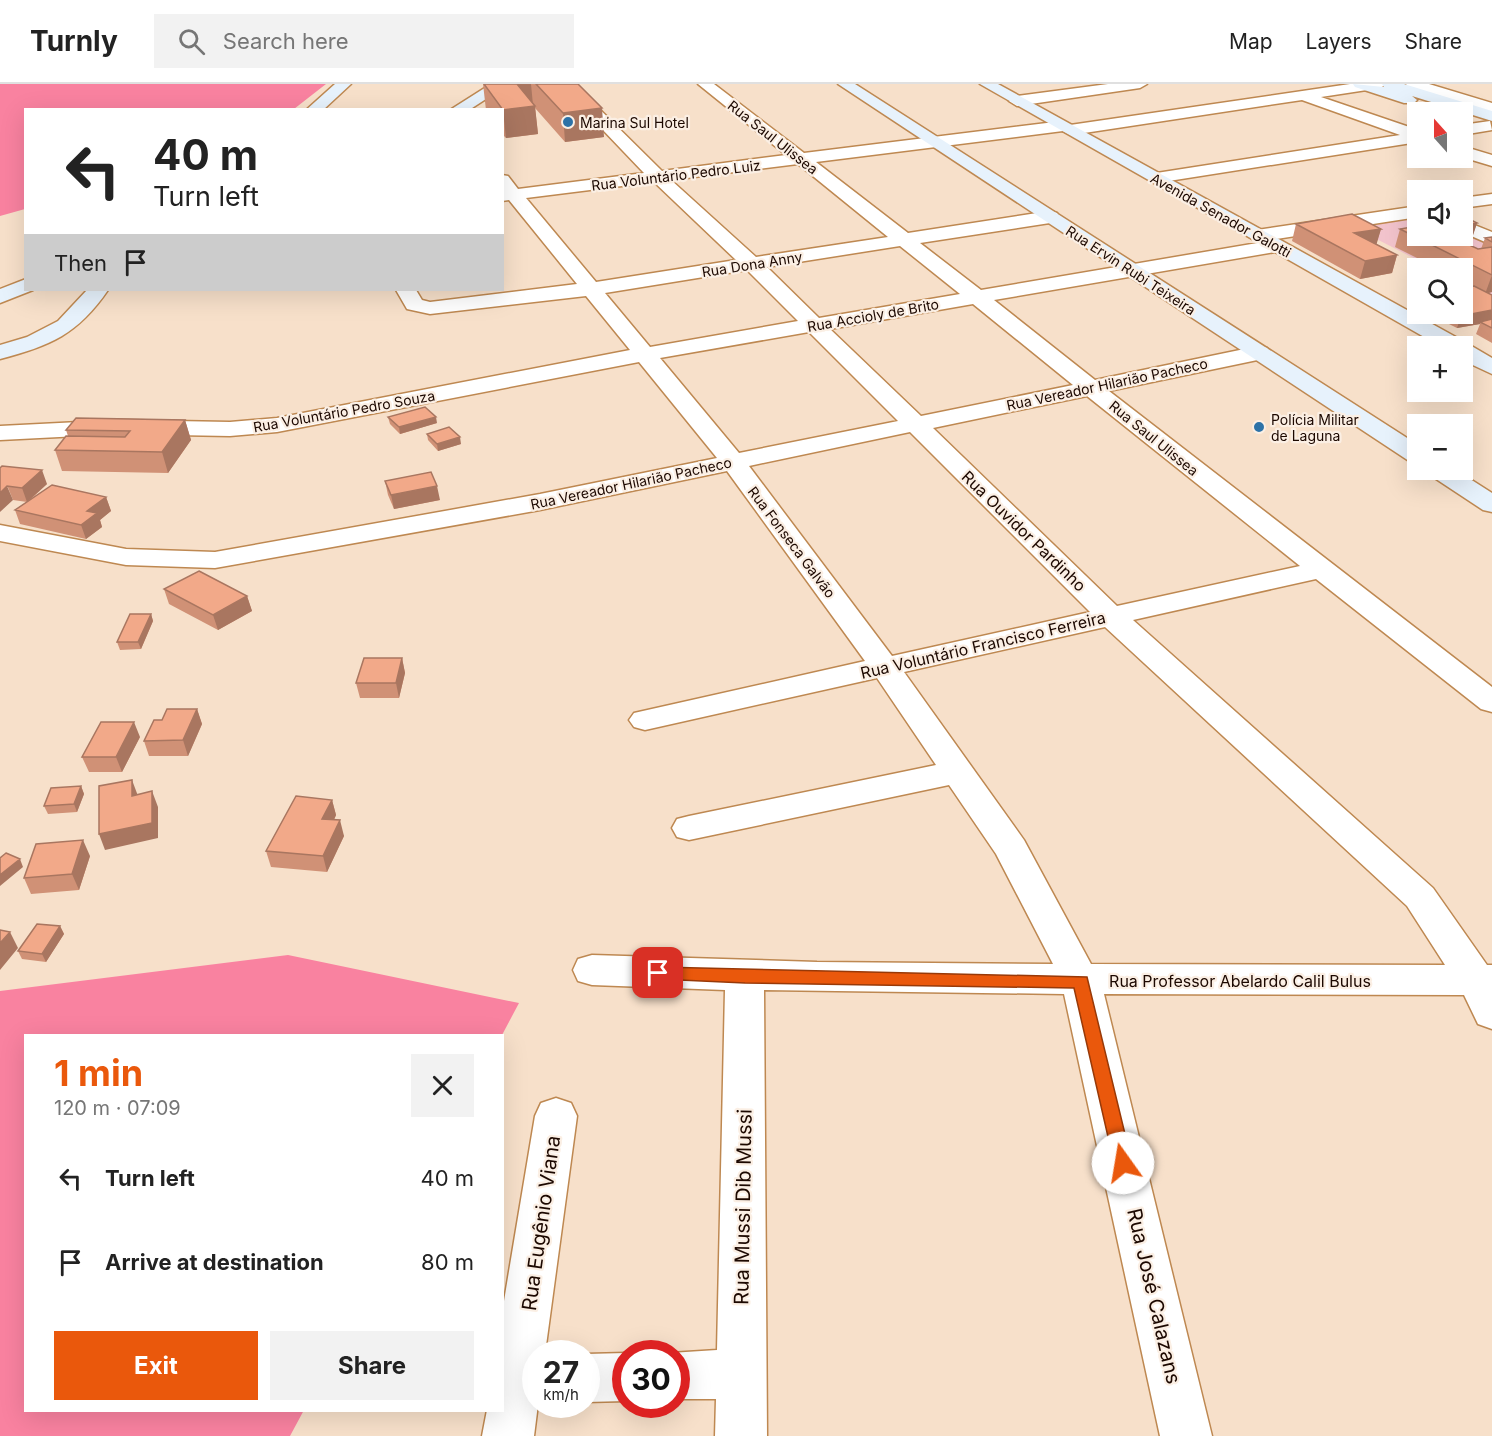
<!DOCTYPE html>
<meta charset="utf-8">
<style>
:root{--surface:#fff;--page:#f2f2f2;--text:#222;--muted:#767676;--line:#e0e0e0;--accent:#ea580c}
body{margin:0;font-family:Inter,sans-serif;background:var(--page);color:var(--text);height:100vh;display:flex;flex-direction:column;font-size:22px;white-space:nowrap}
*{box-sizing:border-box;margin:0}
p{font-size:20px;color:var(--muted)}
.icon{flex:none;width:33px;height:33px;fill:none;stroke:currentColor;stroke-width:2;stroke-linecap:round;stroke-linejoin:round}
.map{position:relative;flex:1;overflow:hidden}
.sheet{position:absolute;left:24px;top:950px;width:480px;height:378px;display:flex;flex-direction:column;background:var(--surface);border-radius:0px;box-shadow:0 6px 24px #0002}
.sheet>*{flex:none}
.guide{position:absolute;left:24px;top:24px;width:480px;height:183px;border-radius:0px;box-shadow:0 6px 24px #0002;background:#fff;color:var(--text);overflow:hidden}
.needle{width:39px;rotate:339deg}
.controls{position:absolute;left:1407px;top:18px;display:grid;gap:12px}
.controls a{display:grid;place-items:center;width:66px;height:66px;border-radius:0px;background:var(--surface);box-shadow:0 6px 24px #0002;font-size:30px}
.speed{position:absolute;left:522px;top:1256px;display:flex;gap:12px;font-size:30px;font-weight:700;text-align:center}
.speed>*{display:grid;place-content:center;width:78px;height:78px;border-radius:50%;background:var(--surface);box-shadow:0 6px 24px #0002;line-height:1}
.speed small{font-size:15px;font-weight:400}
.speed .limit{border:9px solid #d22;background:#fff;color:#111}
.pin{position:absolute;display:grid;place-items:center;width:51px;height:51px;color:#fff;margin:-26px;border-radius:12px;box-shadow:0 3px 9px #0006}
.me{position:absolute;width:66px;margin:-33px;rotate:347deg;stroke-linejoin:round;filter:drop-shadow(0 0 4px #0008)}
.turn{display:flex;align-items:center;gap:21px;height:126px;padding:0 30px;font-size:27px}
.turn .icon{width:78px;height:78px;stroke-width:2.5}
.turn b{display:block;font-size:42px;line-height:51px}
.then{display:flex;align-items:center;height:57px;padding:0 30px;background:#0003;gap:12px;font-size:22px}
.round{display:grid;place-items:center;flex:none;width:63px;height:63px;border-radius:0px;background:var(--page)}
.headline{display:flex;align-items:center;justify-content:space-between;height:102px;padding:0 30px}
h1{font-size:36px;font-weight:700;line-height:45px;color:var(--accent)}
.primary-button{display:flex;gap:12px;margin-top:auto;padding:12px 30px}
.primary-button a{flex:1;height:69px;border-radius:0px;background:var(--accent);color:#fff;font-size:24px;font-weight:700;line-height:69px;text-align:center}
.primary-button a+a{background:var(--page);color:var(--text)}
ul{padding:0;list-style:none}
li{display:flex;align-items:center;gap:18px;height:84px;padding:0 30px}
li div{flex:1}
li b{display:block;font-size:22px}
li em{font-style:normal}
header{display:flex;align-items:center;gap:36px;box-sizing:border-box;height:84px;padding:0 30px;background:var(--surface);border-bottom:2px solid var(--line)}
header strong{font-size:28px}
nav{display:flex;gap:33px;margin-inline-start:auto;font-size:21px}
.search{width:420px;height:54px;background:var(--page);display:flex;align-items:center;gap:15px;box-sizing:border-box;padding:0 21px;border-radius:0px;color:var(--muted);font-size:22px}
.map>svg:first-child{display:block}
.green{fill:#f2c3cc}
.forest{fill:#f982a0}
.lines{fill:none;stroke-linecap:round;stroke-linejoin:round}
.street-casing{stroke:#be8851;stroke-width:3}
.secondary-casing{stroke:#be8851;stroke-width:3}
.street{fill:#fff;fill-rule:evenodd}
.secondary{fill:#e7f2fc;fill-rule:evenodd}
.wall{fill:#d09176}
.shaded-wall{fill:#a97660}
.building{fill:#f2a989;stroke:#a97660;stroke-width:1.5}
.route{fill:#ea580c;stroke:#983908;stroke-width:1.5}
.poi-dot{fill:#2d72a7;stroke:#fbefe4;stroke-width:2}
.labels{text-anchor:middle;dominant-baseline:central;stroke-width:4.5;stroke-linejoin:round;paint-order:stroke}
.far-poi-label{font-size:14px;fill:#1c0800;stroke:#fbefe4;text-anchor:start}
.far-street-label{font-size:14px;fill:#1c0800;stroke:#fbefe4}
.street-label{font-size:16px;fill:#1c0800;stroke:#fbefe4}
.near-street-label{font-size:20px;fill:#1c0800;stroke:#fbefe4}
</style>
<header>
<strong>Turnly</strong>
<div class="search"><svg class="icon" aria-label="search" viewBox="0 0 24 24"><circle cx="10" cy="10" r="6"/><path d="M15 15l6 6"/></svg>Search here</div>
<nav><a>Map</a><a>Layers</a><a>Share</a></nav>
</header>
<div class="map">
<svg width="1492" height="1352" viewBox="0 0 1492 1352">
<rect width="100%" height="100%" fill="#f7e0ca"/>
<path class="green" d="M1417 134 1418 152H1462L1463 148 1492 162V215L1463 200 1462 184H1433L1355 144Z"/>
<path class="forest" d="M0 0H326L294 25 26 26 25 125 0 132Z
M288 871 519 919 502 951H26V1326H304L290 1352H0V907Z"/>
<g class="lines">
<defs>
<path id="street" d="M559 0H574L662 87 786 71 698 0H714L804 69 1063 37 1070 41 1350 0H1387L1380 4 1321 13 1418 46V58L1156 99 1147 94 1150 90 1400 51 1302 16 1071 51 1063 47 816 78 908 149 1050 127 1057 129 1059 133 1050 139 920 159 981 206 1275 156 1282 158 1285 162 1275 168 994 216 1095 296 1259 262 1267 264 1270 269 1267 274 1109 307 1492 603V628L1481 625 1316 495 1133 536 1433 804 1487 881H1492V945L1478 940 1464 911 1104 910 1212 1352H1160L1064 910 764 906 767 1352H715L716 1315H676V1269H670L717 1266 725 906 592 901 578 897 573 886 578 875 592 871 817 878 1053 880 996 770 949 701 689 756 677 753 672 744 677 735 689 732 936 681 877 594 645 646 634 643 629 636 634 629 865 577 727 387 540 426 215 484 126 481 0 457V441L126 465 215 468 540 410 717 374 639 278 277 348 230 352 119 350 0 356V342L119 336 230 338 277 334 630 266 586 212 430 230 407 225 396 206H416L422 216 430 218 577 200 509 116 502 117V91L508 92 518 105 644 89ZM798 80 888 153 756 173 671 96ZM654 98 736 176 596 198 526 114ZM900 162 960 210 819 234 767 183ZM747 186 798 237 650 263 605 209ZM973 220 1073 301 921 332 830 245ZM809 248 898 337 739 369 660 274ZM1087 312 1300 482 1117 522 933 344ZM910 348 1090 528 892 572 749 382ZM1105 543 1407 822 1445 881 1091 880 1024 756 904 588Z
M1108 0H1147L1140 4 1017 22 1009 17 1017 12Z
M1406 0H1429L1492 19V29L1408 3Z
M1490 37 1492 46 1462 51V41Z
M1462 62 1492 71V82L1462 73Z
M1492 110V120L1462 124V114Z
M1418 122V133L1257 158 1248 152 1257 146Z
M1462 136 1492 148V161L1462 148Z
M556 1014 571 1019 577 1032 545 1269H536V1320H538L534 1352H482L487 1326H502V1229L535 1032 541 1019Z
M626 1269V1317L586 1318V1270Z"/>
<path id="secondary" d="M335 0H351L323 26H306Z
M491 0H509L469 26H450Z
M838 0H855L1418 361V379L1409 377Z
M980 0H998L1463 257 1492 274V290L1462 276V262H1440Z
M1353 0 1384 3 1382 0H1404L1492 27V37L1412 12 1417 16 1414 19H1404L1355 3Z
M26 195V206H33L0 219V205Z
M87 206H108C78 250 50 262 0 275V261L27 253 58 237Z
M1426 386H1456L1492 409V428L1483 426 1430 391Z"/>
</defs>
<use href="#street" class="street-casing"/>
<use href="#secondary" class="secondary-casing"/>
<use href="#street" class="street"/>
<use href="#secondary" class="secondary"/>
</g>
<path class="wall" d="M483 0H578L604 53 565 58 535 24 538 50 506 54 502 50V26H486Z
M1477 139 1471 157 1463 158 1478 165H1481L1485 154 1492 153V208L1488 209 1492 211V259L1476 250 1480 240 1457 244 1429 230H1462L1471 202 1462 198V184H1437L1395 163 1400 145Z
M1296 140 1381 145 1376 160 1397 171 1392 189 1360 195 1292 157Z
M388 333 437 339 400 350 390 340Z
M185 336 191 356 168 389 62 387 55 366 68 352 66 346Z
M427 350 461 360 438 367 428 356Z
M0 384 47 400 30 416 106 413 111 427 100 436 102 443 86 455 20 440 15 426 27 418 13 416Z
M385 397 440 416 394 425 388 411Z
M164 505 247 512 252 527 218 546 169 520Z
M151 530 153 537 141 565 120 566 117 558Z
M402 574 405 589 399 614H360L356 599Z
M197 625 202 640 188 672H149L144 657 162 636Z
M140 653 122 688H89L82 673Z
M81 702 84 710 77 728 48 730 44 722Z
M332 716 336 731 334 736 344 752 327 788 271 783 266 767Z
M90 772 79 806 31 810 24 794Z
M60 842 64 850 46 878 22 875 18 867Z"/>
<path class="shaded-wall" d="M514 0H531L533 21Z
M535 22 538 50 506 54 503 26Z
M602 24 604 53 565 58 563 29Z
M1477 139 1471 157 1435 163 1436 152H1462V142Z
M1381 145 1376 162 1354 149Z
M1397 171 1392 189 1360 195 1365 177Z
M1492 191V208L1485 210Z
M1492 226V237L1480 238V240L1457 244 1461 232Z
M436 333 437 339 400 350 399 343Z
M185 336 191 356 168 389 162 368Z
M460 353 461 360 438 367 437 360Z
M42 386 47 400 27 418 22 404Z
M7 402 13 416 0 428V409Z
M437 402 440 416 394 425 391 411Z
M106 413 111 427 100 436 102 443 86 455 81 441 87 427Z
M247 512 252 527 218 546 213 531Z
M151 530 153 537 141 565 138 558Z
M402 574 405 589 399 614 396 599Z
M197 625 202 640 188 672 183 656Z
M134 638 140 653 122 688 116 673Z
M132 696 138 712H132Z
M81 702 84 710 77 728 74 720Z
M152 707 158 723V754L105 766 99 750Z
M332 716 336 731 327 751 322 735Z
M340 736 344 752 327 788 323 772Z
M83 756 90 772 79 806 72 790Z
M20 775 23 783 0 802V791Z
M60 842 64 850 46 878 42 870Z
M10 848 18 864 0 886V859Z"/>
<path class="building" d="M484 0H517L535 22 503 26Z
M536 0H578L602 24 563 29Z
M1352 130 1381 145 1354 149 1397 171 1365 177 1296 140Z
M1467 134 1477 139 1462 142V135Z
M1418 142V152H1450L1478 165 1492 163V191L1400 145Z
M1492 153V158L1485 154Z
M1474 202 1492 211V226L1461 232 1457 230H1462V204Z
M1492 235V244L1480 238Z
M425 323 436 333 399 343 388 333Z
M76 334 185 336 162 368 55 366 66 352 125 353 130 347 66 346Z
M449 343 460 353 437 360 427 350Z
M2 382 42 386 22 404 7 402 0 409V384Z
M431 388 437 402 391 411 385 397Z
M52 401 106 413 87 427 97 429 81 441 15 426Z
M199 487 247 512 213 531 164 505Z
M130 530H151L138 558H117Z
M364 574H402L396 599H356Z
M167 625H197L183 656 144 657 154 636H162Z
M101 638H134L116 673H82Z
M132 696V712L152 707V739L99 750V702Z
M81 702 74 720 44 722 51 704Z
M296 712 332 716 322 735 340 736 323 772 266 767Z
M83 756 72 790 24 794 36 760Z
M6 769 20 775 0 791V774Z
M37 840 60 842 42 870 18 867Z
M0 846 10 848 0 859Z"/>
<path class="route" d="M658 883 1087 893 1132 1079 1129 1085 1123 1087 1116 1085 1114 1079 1074 904 745 899 658 895 650 889Z"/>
<g class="poi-dot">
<circle cx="568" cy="38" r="6"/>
<circle cx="1259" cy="343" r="6"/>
</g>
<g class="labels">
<g class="far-poi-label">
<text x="580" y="38">Marina Sul Hotel</text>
<text x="1271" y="335">Polícia Militar<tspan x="1271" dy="16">de Laguna</tspan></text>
</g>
<g class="far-street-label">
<text transform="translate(773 53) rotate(38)">Rua Saul Ulissea</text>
<text transform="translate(676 91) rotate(-7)">Rua Voluntário Pedro Luiz</text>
<text transform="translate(1221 131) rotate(29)">Avenida Senador Galotti</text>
<text transform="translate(752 180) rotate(-9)">Rua Dona Anny</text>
<text transform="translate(1131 186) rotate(33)">Rua Ervin Rubi Teixeira</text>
<text transform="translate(873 231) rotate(-10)">Rua Accioly de Brito</text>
<text transform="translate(1107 300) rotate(-12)">Rua Vereador Hilarião Pacheco</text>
<text transform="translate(344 327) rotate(-10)">Rua Voluntário Pedro Souza</text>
<text transform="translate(1154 354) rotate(39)">Rua Saul Ulissea</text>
<text transform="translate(631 399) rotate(-12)">Rua Vereador Hilarião Pacheco</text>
<text transform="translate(792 458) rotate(53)">Rua Fonseca Galvão</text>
</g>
<g class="street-label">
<text transform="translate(1024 447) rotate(44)">Rua Ouvidor Pardinho</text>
<text transform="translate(983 561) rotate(-13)">Rua Voluntário Francisco Ferreira</text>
<text x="1240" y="897">Rua Professor Abelardo Calil Bulus</text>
</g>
<g class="near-street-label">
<text transform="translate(743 1123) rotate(-89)">Rua Mussi Dib Mussi</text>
<text transform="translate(541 1139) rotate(-82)">Rua Eugênio Viana</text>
<text transform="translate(1154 1212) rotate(77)">Rua José Calazans</text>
</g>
</g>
</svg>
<div class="controls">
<a><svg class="needle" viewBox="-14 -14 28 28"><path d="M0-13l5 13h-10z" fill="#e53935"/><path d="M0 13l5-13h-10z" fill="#767676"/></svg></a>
<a><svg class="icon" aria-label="sound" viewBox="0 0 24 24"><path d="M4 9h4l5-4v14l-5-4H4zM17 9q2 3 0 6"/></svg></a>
<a><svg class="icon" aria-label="search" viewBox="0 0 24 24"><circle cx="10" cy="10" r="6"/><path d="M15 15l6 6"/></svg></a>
<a>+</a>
<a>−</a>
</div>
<div class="speed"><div>27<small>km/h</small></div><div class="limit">30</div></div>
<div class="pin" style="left:658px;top:889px;background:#d93025"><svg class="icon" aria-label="arrive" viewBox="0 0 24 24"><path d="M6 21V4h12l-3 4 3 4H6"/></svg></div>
<svg class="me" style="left:1123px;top:1079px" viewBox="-20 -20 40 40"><circle r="19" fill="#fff"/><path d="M0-13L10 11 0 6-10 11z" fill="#ea580c"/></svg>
<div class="guide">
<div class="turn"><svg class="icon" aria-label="left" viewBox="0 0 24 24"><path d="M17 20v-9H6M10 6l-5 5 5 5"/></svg><div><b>40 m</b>Turn left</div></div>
<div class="then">Then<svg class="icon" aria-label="arrive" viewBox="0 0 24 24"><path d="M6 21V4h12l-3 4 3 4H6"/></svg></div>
</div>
<section class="sheet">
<div class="headline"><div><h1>1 min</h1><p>120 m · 07:09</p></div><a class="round"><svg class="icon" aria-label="close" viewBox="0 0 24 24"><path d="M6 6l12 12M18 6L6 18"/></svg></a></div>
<ul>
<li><svg class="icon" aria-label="left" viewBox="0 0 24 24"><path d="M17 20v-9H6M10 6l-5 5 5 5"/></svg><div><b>Turn left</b></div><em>40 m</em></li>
<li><svg class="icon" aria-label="arrive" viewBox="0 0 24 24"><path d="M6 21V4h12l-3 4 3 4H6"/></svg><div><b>Arrive at destination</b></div><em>80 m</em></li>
</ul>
<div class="primary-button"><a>Exit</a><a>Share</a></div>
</section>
</div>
